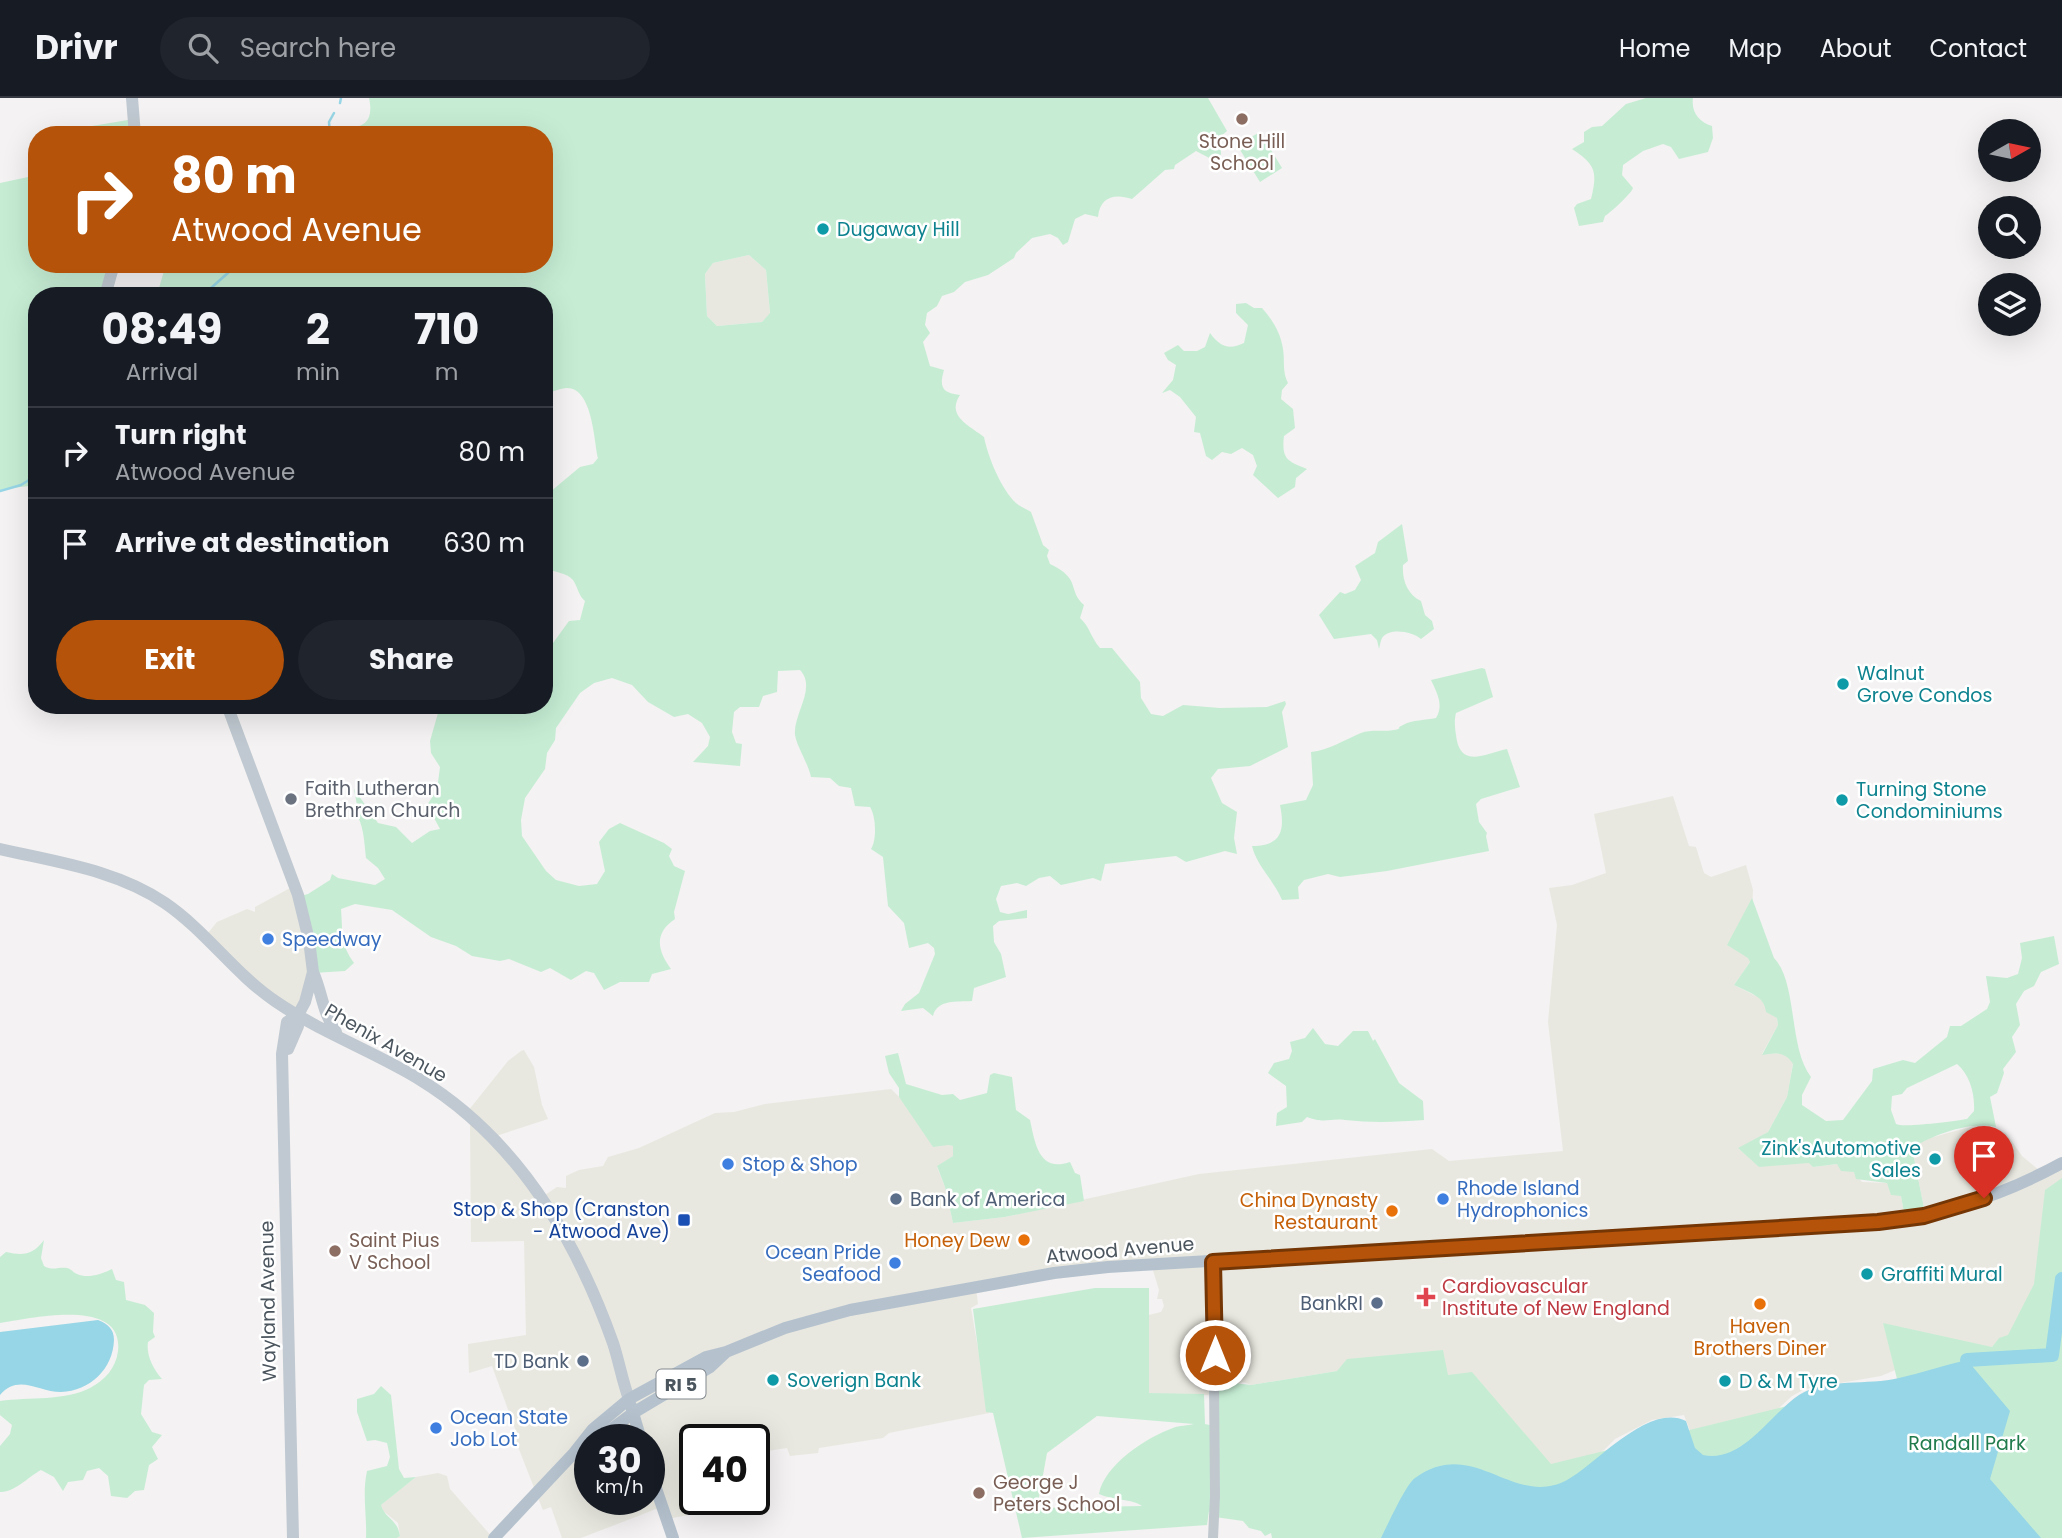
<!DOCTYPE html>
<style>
:root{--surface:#171b24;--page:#20242c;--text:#f1f3f6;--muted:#9ea1a6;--line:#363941;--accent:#b45309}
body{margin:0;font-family:Poppins,sans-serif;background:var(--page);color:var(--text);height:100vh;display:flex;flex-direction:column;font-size:26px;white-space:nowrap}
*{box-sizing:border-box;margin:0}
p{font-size:23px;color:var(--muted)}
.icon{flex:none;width:38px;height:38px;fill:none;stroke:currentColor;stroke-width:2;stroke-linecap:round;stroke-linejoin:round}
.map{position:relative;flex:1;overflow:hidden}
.side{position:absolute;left:28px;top:189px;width:525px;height:427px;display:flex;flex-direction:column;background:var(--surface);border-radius:28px;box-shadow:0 7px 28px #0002}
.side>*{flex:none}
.hud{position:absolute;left:28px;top:28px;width:525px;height:147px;border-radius:28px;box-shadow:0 7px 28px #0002;background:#b45309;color:#fff;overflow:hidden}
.needle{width:46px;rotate:81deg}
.tools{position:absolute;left:1978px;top:21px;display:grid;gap:14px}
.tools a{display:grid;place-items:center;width:63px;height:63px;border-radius:50%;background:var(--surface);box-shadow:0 7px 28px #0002;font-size:35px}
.speed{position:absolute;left:574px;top:1326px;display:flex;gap:14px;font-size:35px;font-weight:700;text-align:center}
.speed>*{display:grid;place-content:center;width:91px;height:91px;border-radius:50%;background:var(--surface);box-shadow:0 7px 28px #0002;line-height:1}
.speed small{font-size:18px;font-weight:400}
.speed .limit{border:4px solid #111;border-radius:10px;background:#fff;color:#111}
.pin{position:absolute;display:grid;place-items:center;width:60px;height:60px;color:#fff;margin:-72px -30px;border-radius:50% 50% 50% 0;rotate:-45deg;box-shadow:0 0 7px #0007}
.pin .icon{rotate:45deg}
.me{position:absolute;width:77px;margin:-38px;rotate:0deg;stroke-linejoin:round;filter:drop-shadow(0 0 5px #0008)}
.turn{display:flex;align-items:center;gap:24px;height:147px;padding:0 28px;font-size:32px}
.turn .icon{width:91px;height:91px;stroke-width:2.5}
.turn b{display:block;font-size:49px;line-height:60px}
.eta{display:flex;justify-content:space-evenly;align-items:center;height:119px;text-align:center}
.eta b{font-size:42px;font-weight:700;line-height:49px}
.cta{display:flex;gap:14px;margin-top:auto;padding:14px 28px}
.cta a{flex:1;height:80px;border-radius:42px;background:var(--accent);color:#fff;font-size:28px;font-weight:700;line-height:80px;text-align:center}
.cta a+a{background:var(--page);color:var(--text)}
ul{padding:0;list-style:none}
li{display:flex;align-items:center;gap:21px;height:91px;padding:0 28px;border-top:2px solid var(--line)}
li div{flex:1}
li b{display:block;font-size:26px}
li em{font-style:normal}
header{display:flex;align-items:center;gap:42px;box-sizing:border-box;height:98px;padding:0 35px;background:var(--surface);border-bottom:2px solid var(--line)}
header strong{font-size:33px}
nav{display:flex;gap:38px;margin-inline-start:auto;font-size:24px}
.search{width:490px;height:63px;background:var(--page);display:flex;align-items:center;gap:18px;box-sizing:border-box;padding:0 24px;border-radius:38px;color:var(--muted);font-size:26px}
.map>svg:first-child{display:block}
.commercial{fill:#e9e8e0;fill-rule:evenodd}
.green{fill:#c6edd4;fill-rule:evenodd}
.water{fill:#97d6e6}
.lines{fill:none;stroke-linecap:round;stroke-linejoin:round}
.stream{stroke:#97d6e6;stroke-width:2.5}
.river{stroke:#97d6e6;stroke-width:14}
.tertiary{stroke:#c1c9cf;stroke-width:10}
.secondary{stroke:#c0c9d1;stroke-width:12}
.primary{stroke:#b5c2ce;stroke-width:12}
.route-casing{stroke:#753606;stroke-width:18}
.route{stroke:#b45309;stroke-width:12}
.education-dot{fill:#8d6e63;stroke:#fff;stroke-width:2.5}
.culture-dot{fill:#0f9aa8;stroke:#fff;stroke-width:2.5}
.worship-dot{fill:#6b7280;stroke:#fff;stroke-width:2.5}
.shop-dot{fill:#3f7fe0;stroke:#fff;stroke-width:2.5}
.service-dot{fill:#5c6f8a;stroke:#fff;stroke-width:2.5}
.food-dot{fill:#e8710a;stroke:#fff;stroke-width:2.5}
.transit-dot{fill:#1a4fb4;stroke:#fff;stroke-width:2.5}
.health-dot{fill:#e0444e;stroke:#fff;stroke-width:2.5}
.labels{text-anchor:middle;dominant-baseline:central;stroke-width:5;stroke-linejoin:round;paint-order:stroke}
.shield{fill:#fff;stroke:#81888e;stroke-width:2}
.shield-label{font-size:18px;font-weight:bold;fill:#4b555e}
.education-label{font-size:19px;fill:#785e54;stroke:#fff;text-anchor:start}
.culture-label{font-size:19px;fill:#0d838f;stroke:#fff;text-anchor:start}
.worship-label{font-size:19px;fill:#5b616d;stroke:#fff;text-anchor:start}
.shop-label{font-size:19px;fill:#366cbe;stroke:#fff;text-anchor:start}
.street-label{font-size:19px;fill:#4b555e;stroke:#fff}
.service-label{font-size:19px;fill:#4e5e75;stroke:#fff;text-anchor:end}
.food-label{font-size:19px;fill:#c56008;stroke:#fff;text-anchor:end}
.transit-label{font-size:19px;fill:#164399;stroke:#fff;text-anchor:end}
.health-label{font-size:19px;fill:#be3a42;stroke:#fff;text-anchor:start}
.park-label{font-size:19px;fill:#207b4c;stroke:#fff}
</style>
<header>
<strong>Drivr</strong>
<div class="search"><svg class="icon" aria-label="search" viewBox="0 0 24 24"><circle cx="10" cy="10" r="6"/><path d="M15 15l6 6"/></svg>Search here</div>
<nav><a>Home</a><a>Map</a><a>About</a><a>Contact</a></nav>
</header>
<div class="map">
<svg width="2062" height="1440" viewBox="0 0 2062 1440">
<rect width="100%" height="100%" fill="#f4f2f2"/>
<path class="commercial" d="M749 157 766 172 770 216 762 224 717 228 707 218 705 176 713 165Z
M1673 698 1689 748 1696 749 1704 775 1711 779 1746 767 1753 792 1750 864 1734 887 1760 900 1777 920 1778 927 1762 956 1783 955 1789 958 1793 965 1787 999 1768 1034 1739 1051 1756 1064 1810 1065 1813 1069 1837 1066 1854 1074 1862 1084 1887 1085 1901 1097 1905 1120 1925 1115 1912 1050 1926 1041 1981 1026 2006 1035 2022 1058 2040 1073 2062 1061V1181L2045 1223 1999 1243 1985 1255 1912 1265 1881 1278 1805 1291 1792 1298 1735 1351 1695 1346 1684 1317 1652 1322 1615 1341 1604 1352 1560 1382 1454 1291 1337 1273 1251 1287 1243 1284 1215 1297H1148L1149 1217 1161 1214 1164 1208 1162 1201H1157L1159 1192 1152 1169 976 1190 978 1206 971 1210 989 1315 889 1335 883 1340 819 1350 818 1355 790 1358 787 1350 760 1354V1359L754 1362V1342H695V1402H717L719 1411 716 1412 667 1421 656 1411 581 1440H562L551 1409 543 1412 542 1410 515 1341 517 1336 492 1268 469 1275 468 1246 526 1237 524 1143 471 1144 470 1025 464 1018 508 963 521 953 524 952 534 969 542 1007 548 1021 493 1039 542 1099 557 1089 566 1090V1078L579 1072 603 1068 608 1059 639 1050 715 1015 734 1014 765 1006 891 991 948 1047 953 1048V1058L937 1069 945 1089 953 1125 1005 1119 1199 1076 1432 1051 1449 1063 1563 1053 1548 924 1557 827 1549 790 1572 787 1606 775 1594 716ZM590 1342H649V1402H590Z
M292 789 313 875 300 918 204 840 217 824 247 811 255 814V809Z
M438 1375 447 1378 450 1391 493 1440H397L400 1438 398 1425 382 1412 380 1407 416 1379Z"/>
<path class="green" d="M369 0H1208L1227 33 1220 39 1221 56 1217 64 1196 53 1175 67 1174 71 1165 72 1132 101C1114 95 1100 99 1098 119L1085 116 1075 121 1068 144 1063 147 1058 140 1050 136 1032 140 1016 155 1014 160 988 177 965 184 954 194 942 198 937 208 927 215 925 227 930 235 923 244 930 268 944 272C939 289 942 295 960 297 946 318 969 327 984 339 988 359 1001 391 1016 405 1020 409 1027 411 1031 414L1043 447 1049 452 1047 458 1050 466C1082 481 1067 492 1084 507L1080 520C1090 529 1091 540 1100 550H1112L1140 584 1141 600 1151 616 1163 618 1183 607 1220 610 1267 609 1285 603 1286 606 1282 614 1288 649 1250 668 1218 671 1211 680 1222 705 1237 714 1234 740 1237 756 1225 753 1186 764 1176 758 1105 766 1101 783 1093 780 1061 787 1050 778 1039 780 1026 788 1017 785 1001 788 996 801 1000 814 1008 816 1027 812V820L999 823 993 828 994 844 1001 856 1006 879 974 890 972 903C957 904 937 901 933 918L923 910 901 913 905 906 919 895 935 856 934 850 928 845 909 850 904 825 888 808 883 759 871 751C877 742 876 718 870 709L855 708 851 690 839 688 830 680 811 679C808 665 797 649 795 637 793 616 817 590 800 572L778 573 777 594 763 598 759 609H740L734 614 732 634 736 645 742 646 740 668 693 664 708 648 710 639 702 625 688 616 674 619 648 604 632 587 612 580 594 585 580 595 556 630 555 642 547 655 545 671 525 700 521 722 522 738 546 773 556 782 579 788 597 786 605 773 599 744 609 731 620 725 664 745 672 751 669 758 674 768 685 773 674 814 675 821C654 835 657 852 671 871L652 876 649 884H620L604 892 594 875 586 873 571 882 550 870 541 874 509 861 500 863 472 858 456 848 431 839 392 812 355 806 341 811C343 836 340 845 354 865L345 873 313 875 297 799 308 796 330 782 332 776 338 780 375 787 385 781 378 770 366 760C364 742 364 727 354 711L357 707 354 691 378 725 396 729 412 745 430 733 440 731 427 707 437 692 440 669 431 655 430 643 438 615 425 611 374 607H544V552L553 545 569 523 580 522 585 503C578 497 578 489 573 482 567 475 553 473 544 471V399L580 369 593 366 598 360C594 344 593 289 566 290 559 291 551 294 544 296V198H129H145L159 190 166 166H544V37H319L318 34C339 26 378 41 369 0ZM749 157 766 172 770 215 762 224 717 228 707 218 705 176 713 165Z
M1646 0H1693C1691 14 1699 24 1712 28L1713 40 1708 54 1679 61 1671 49 1663 46 1643 53 1623 67 1622 77 1633 90C1632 95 1610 115 1605 118L1603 124 1579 128 1574 110 1577 106 1591 101C1598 73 1595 66 1572 51L1584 44V34L1592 29 1602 28 1626 6Z
M134 21 135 37H38Z
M1260 34 1282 70 1260 84 1237 47Z
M37 73V166H114L106 198H37V387L4 391 0 394V85L28 79Z
M1246 205 1254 210H1262C1272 221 1281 235 1283 251 1285 263 1282 274 1288 285L1282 292 1281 301 1293 311 1295 330 1284 338C1281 363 1289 363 1307 371L1296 380 1295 389 1278 400 1253 377 1257 368 1253 357 1242 350 1231 356 1222 354 1212 362 1206 358 1200 335 1194 334 1196 319 1180 299 1170 292 1162 295 1173 282 1176 267 1168 262 1164 255 1178 247 1184 253H1197L1205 249 1210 235C1220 249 1229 252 1244 245L1248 227 1236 215V206Z
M1402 426 1408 463 1403 467C1402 482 1407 496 1421 503L1425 517 1432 523 1434 531 1421 541C1413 534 1390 529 1382 540 1380 544 1380 548 1379 551L1377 542 1371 536 1334 541 1319 517 1340 494 1345 496 1355 492 1361 482 1355 468 1375 455 1378 444Z
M1482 570 1485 571 1493 599 1456 615C1454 623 1455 630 1456 637 1460 671 1484 656 1507 651L1520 689 1481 701 1476 706 1479 724 1487 735 1486 738 1489 753 1387 773 1340 779 1328 776 1304 782 1298 789 1299 801 1282 802C1274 782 1257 769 1252 748 1282 748 1285 732 1280 707L1306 702 1313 687 1311 654C1329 652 1344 642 1361 635 1371 631 1383 634 1394 632 1405 630 1394 631 1403 627 1412 622 1426 622 1436 620 1444 607 1437 595 1431 582Z
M1752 800 1774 860C1798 885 1788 949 1811 979L1802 997V1007L1826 1023 1843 1022 1872 983 1873 971 1903 962 1915 965 1947 939 1950 928H1961L1987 911 1990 904 1986 878 2007 880 2018 876 2022 860 2020 845 2054 838 2059 866 2041 874 2034 888 2024 893 2016 906 2020 927 2012 939 2016 954 2003 971 2004 975 1997 995 1990 999 1996 1029C1970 1023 1935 1036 1912 1050L1925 1115 1905 1120 1901 1098 1891 1097 1887 1085 1856 1081 1854 1074 1841 1073 1837 1066 1813 1069 1809 1065 1759 1069 1738 1050 1768 1034 1787 999 1793 966C1785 953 1775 955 1762 957L1778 927 1777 920 1766 914C1765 898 1748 894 1734 887L1750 864 1748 860 1727 847ZM1957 966C1970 977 1975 996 1974 1013L1967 1021C1955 1023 1904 1030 1896 1026L1891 1012 1892 998 1902 996 1907 990Z
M1313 930 1325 946 1338 948 1353 933H1368L1373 943 1375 941 1399 985 1423 1003 1424 1022C1398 1024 1372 1025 1345 1022 1329 1020 1325 1026 1307 1019L1302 1024 1276 1028 1277 1015 1287 1009 1286 988 1268 975 1274 965 1289 961 1292 953 1290 944 1305 940Z
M898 955 906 986 942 997 953 996 960 1002 987 995 990 977 994 975 1012 979 1016 1012 1030 1022C1035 1045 1039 1075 1070 1064L1075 1075 1080 1077 1084 1103 1005 1119 953 1125 945 1089 937 1068 953 1058V1048L948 1047 933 1049 899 999V990L889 975 885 958Z
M2062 1080V1440H1272L1271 1435 1265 1438 1261 1433 1249 1430 1243 1423 1215 1419 1209 1413 1207 1427 1022 1440 993 1315 986 1314 973 1211 1095 1190H1149V1295L1204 1296 1205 1326 1214 1328 1217 1283 1251 1287 1337 1273 1347 1261 1443 1252 1448 1277 1472 1274 1551 1366 1897 1281 1883 1225 1992 1249 1999 1240 2008 1237 2034 1186 2045 1092ZM1097 1318 1194 1326C1188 1328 1179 1327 1173 1330 1147 1339 1104 1367 1099 1396 1112 1402 1133 1401 1142 1408L1037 1410 1047 1355Z
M44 1142 41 1160 44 1168C52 1173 58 1169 67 1170 72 1171 72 1174 77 1176 88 1181 102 1176 112 1171L116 1182 124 1184 126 1202 145 1207 154 1215 153 1234 155 1239 148 1244C146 1257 153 1271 162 1281L149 1282 144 1287 141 1316 152 1334 162 1337 152 1349 158 1361 149 1367 144 1392 135 1393 127 1400 111 1398 108 1378 99 1370 87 1373 83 1382 68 1384 63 1393 54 1379 41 1372C28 1379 14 1395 0 1394V1348L10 1336 12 1327 0 1317V1303C29 1299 64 1303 90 1290 105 1282 116 1270 118 1253 124 1198 29 1221 0 1225V1159L6 1154C23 1158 33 1157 44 1142Z
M381 1288 391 1297 399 1371 404 1380 416 1379 381 1407C385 1421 397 1420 400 1438L397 1440H366C367 1417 362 1396 367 1373L387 1368 390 1359 387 1345 375 1342 367 1343 357 1314V1301L374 1296Z"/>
<path class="water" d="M98 1222C108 1226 114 1231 114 1242 113 1271 90 1293 61 1294 39 1294 18 1275 0 1297V1234Z
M1967 1262 2010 1313 1990 1381 2041 1440H1381C1387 1428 1406 1386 1415 1380 1474 1337 1513 1411 1567 1382 1596 1366 1649 1304 1686 1323L1695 1350 1703 1357C1743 1365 1769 1317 1799 1297 1827 1279 1868 1288 1899 1280 1922 1275 1944 1267 1967 1262Z"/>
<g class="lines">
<path class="stream" d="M340 5 341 0
M330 37 329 24 334 15
M202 198 238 166
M0 393 21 387 37 377"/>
<path class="river" d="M1967 1262 2052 1257 2062 1181"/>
<path class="tertiary" d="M1213 1440 1215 1398 1213 1164"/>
<path class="secondary" d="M132 0 135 37
M105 198 114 166
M227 607 298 797 309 842 313 874 305 904 298 917V928L288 951
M0 751C56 764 117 772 165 805 206 833 235 876 275 903 320 934 373 953 419 981 516 1040 576 1141 613 1245 619 1263 622 1282 629 1301
M313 874C322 894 323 916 336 934
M293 1440 282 956 287 924 298 917"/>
<path class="primary" d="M631 1308 641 1342
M597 1342 633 1315 710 1269 726 1254
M649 1370 673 1440
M494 1440 574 1355 593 1331 629 1301 706 1259 726 1254 785 1230 850 1212 1054 1175 1108 1169 1895 1122C1955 1113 2009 1094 2062 1065"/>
</g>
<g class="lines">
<defs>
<path id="route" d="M1215 1257 1213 1164 1878 1124 1924 1118 1984 1100"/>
</defs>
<use href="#route" class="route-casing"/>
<use href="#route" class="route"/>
</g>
<g class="education-dot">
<circle cx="1242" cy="21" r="7"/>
<circle cx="335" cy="1153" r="7"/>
<circle cx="979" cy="1395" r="7"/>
</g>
<g class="culture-dot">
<circle cx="823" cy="131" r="7"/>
<circle cx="1843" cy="586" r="7"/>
<circle cx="1842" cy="702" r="7"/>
<circle cx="1935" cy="1061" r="7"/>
<circle cx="1867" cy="1176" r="7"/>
<circle cx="773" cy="1282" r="7"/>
<circle cx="1725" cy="1283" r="7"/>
</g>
<circle class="worship-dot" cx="291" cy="701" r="7"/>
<g class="shop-dot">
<circle cx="268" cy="841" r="7"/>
<circle cx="728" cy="1066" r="7"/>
<circle cx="1443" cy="1101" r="7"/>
<circle cx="895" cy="1165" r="7"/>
<circle cx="436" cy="1330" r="7"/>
</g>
<g class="service-dot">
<circle cx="896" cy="1101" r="7"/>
<circle cx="1377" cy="1205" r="7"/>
<circle cx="583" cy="1263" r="7"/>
</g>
<g class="food-dot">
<circle cx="1392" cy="1113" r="7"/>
<circle cx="1024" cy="1142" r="7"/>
<circle cx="1760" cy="1206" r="7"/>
</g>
<rect class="transit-dot" x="677" y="1115" width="14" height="14" rx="3.5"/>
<path class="health-dot" d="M1422.5 1188.5h7v7h7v7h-7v7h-7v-7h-7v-7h7z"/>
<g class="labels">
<rect class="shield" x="656.5" y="1271.5" width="49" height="29" rx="5"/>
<g class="shield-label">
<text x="681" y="1286">RI 5</text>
</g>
<g class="education-label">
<text x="1242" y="43" text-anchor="middle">Stone Hill<tspan x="1242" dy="22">School</tspan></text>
<text x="349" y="1142">Saint Pius<tspan x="349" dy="22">V School</tspan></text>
<text x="993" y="1384">George J<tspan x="993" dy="22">Peters School</tspan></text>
</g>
<g class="culture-label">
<text x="837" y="131">Dugaway Hill</text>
<text x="1857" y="575">Walnut<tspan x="1857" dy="22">Grove Condos</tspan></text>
<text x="1856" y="691">Turning Stone<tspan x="1856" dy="22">Condominiums</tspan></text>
<text x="1921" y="1050" text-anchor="end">Zink'sAutomotive<tspan x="1921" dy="22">Sales</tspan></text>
<text x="1881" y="1176">Graffiti Mural</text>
<text x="787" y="1282">Soverign Bank</text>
<text x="1739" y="1283">D &amp; M Tyre</text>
</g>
<g class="worship-label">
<text x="305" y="690">Faith Lutheran<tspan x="305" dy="22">Brethren Church</tspan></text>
</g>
<g class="shop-label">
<text x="282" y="841">Speedway</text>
<text x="742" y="1066">Stop &amp; Shop</text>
<text x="1457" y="1090">Rhode Island<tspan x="1457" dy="22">Hydrophonics</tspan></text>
<text x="881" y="1154" text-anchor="end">Ocean Pride<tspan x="881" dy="22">Seafood</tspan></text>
<text x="450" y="1319">Ocean State<tspan x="450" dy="22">Job Lot</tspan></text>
</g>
<g class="street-label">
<text transform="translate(386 945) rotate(30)">Phenix Avenue</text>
<text transform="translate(1120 1152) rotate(-5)">Atwood Avenue</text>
<text transform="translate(268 1203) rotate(-91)">Wayland Avenue</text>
</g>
<g class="service-label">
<text x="910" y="1101" text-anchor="start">Bank of America</text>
<text x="1363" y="1205">BankRI</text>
<text x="569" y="1263">TD Bank</text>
</g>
<g class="food-label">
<text x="1378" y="1102">China Dynasty<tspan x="1378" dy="22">Restaurant</tspan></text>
<text x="1010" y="1142">Honey Dew</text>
<text x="1760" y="1228" text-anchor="middle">Haven<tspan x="1760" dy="22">Brothers Diner</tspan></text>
</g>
<g class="transit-label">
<text x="670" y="1111">Stop &amp; Shop (Cranston<tspan x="670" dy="22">- Atwood Ave)</tspan></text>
</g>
<g class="health-label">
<text x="1442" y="1188">Cardiovascular<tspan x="1442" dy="22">Institute of New England</tspan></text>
</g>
<g class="park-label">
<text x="1967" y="1345">Randall Park</text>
</g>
</g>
</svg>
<div class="tools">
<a><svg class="needle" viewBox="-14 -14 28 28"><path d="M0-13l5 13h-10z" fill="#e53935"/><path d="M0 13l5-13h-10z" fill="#9ea1a6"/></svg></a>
<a><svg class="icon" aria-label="search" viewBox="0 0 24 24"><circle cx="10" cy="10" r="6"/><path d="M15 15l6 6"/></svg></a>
<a><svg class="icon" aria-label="layers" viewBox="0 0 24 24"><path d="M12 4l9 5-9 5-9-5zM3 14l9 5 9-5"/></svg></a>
</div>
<div class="speed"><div>30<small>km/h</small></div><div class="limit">40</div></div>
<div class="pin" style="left:1984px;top:1100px;background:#d93025"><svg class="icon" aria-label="arrive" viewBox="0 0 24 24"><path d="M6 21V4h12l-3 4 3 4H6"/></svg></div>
<svg class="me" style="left:1215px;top:1257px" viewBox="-20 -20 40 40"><circle r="17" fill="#b45309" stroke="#fff" stroke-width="3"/><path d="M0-11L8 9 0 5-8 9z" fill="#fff"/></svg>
<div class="hud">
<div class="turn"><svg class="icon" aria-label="right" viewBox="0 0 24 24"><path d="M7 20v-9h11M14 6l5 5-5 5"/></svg><div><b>80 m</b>Atwood Avenue</div></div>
</div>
<section class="side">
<div class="eta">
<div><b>08:49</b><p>Arrival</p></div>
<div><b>2</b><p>min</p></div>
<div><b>710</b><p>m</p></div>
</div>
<ul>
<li><svg class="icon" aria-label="right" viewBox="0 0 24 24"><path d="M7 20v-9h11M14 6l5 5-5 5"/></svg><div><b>Turn right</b><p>Atwood Avenue</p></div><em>80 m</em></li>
<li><svg class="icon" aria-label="arrive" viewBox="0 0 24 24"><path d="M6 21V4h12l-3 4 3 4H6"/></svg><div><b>Arrive at destination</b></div><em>630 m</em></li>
</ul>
<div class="cta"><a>Exit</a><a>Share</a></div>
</section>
</div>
